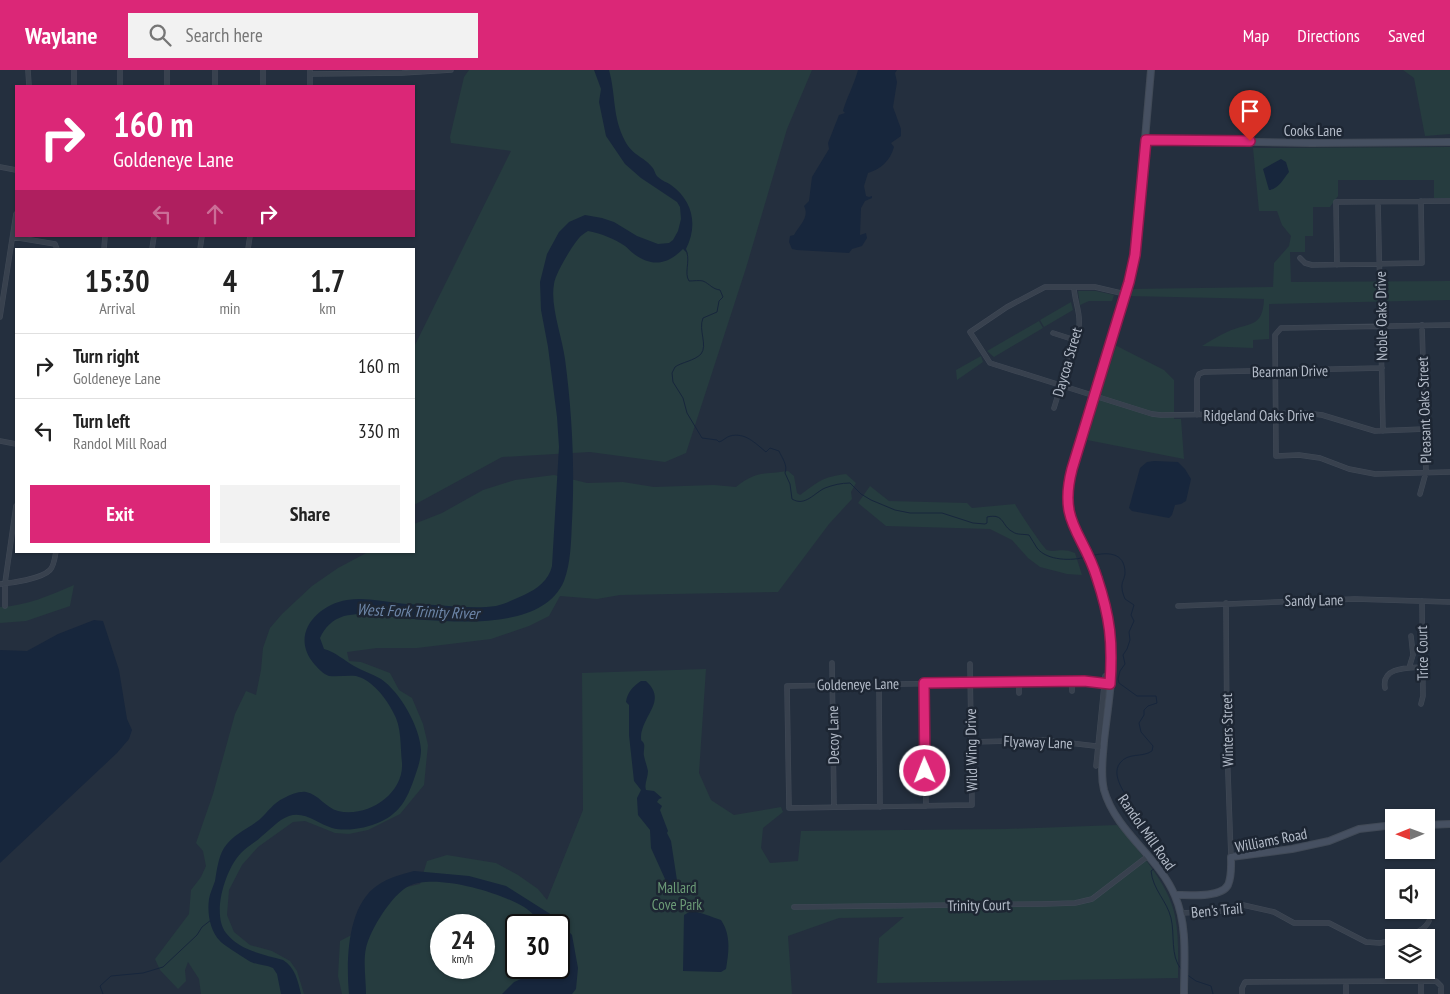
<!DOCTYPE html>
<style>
:root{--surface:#fff;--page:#f2f2f2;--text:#222;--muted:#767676;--line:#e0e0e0;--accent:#db2777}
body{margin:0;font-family:"PT Sans Narrow",sans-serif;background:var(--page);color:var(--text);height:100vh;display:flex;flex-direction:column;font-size:19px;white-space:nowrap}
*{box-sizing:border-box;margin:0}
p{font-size:16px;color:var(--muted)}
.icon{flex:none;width:28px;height:28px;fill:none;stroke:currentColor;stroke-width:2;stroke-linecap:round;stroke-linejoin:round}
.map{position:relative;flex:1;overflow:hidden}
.drawer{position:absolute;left:15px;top:178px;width:400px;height:305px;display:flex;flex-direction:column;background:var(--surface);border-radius:0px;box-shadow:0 1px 4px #0004}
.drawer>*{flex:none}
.hud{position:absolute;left:15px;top:15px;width:400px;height:152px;border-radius:0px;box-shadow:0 1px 4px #0004;background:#db2777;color:#fff;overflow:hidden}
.needle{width:32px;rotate:269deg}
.tools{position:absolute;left:1385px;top:739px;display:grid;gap:10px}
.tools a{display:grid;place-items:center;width:50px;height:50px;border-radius:0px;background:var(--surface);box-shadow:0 1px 4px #0004;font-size:25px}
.speed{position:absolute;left:430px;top:844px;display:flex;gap:10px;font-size:25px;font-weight:700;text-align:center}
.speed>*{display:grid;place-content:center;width:65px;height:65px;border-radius:50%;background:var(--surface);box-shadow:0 1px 4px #0004;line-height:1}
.speed small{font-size:12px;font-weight:400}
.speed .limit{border:2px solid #111;border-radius:8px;background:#fff;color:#111}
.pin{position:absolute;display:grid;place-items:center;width:42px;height:42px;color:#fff;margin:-51px -21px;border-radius:50% 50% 50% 0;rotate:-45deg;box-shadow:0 0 5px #0007}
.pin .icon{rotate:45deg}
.me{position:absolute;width:55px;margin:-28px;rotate:359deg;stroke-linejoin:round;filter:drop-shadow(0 0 4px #0008)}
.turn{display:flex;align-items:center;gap:18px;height:105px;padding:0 15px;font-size:22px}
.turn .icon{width:65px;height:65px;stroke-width:2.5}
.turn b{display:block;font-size:35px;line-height:42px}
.lanes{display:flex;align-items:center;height:48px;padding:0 15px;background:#0003;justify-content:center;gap:25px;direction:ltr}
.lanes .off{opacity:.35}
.eta{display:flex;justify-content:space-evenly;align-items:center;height:85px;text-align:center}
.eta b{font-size:30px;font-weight:600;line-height:35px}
.action{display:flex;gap:10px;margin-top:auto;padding:10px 15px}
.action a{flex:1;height:58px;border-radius:0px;background:var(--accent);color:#fff;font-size:20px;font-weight:600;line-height:58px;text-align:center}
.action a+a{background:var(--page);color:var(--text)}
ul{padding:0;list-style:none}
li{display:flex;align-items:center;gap:15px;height:65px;padding:0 15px;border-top:1px solid var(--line)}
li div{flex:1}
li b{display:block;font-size:19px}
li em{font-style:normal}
header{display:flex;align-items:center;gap:30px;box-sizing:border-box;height:70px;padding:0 25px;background:var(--accent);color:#fff}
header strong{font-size:24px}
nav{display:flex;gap:28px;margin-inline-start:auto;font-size:18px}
.search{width:350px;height:45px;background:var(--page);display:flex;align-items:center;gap:12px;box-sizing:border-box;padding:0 18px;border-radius:0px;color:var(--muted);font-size:19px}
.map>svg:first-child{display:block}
.green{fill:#263c3f;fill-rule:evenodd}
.water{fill:#17263c}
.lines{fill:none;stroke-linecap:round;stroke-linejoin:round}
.stream{stroke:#17263c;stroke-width:1}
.street-casing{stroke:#414a57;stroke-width:5.5}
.secondary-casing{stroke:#414a57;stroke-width:8}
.street{stroke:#38414e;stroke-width:4.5}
.secondary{stroke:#465061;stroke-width:6}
.route-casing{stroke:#8e194d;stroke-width:12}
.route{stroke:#db2777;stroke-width:9}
.labels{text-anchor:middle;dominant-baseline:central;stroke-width:5;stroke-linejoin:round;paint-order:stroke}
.street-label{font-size:15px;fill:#b4bcc9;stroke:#1d2633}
.park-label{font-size:15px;fill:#6b9a76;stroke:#1d2633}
.water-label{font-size:16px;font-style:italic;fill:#6d86a8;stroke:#1d2633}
</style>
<header>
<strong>Waylane</strong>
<div class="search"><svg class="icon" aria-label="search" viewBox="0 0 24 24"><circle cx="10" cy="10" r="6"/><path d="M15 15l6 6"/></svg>Search here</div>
<nav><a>Map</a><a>Directions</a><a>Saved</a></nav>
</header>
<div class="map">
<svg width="1450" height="924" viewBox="0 0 1450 924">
<rect width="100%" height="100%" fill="#242f3e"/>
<path class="green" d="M469 0H812L787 59 746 198 686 383 665 392 590 382 502 387 414 435V277L511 81 451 73 450 67 464 7Z
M1403 0H1450V64L1425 66 1414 8Z
M1450 77V128H1434V110H1338V126L1330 137H1313V166H1305V182H1290L1291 212 1450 211V230L1269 234V269L1253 270V278L1202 276C1210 271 1218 266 1227 262 1248 252 1263 259 1264 229L1128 226 1129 219 1273 217 1274 193 1289 176 1291 166 1282 155 1277 141H1259L1253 78Z
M1078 221H1096L1114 225 1112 231H1089L1080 235Z
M1071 232 1073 240 1044 257 1040 250Z
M1039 251 1043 258 994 287 987 281Z
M1115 275 1164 300 1174 310V349H1181L1184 389 1087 370Z
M981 286 983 292 957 310 956 300Z
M788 401 794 406 797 423 800 425C818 412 822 407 846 404L856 413 851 422 852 429 829 454 778 522 620 525 597 529 560 526 549 546 529 556 491 569 417 578H377L347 582 349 591 361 592 390 603 399 620 412 628 423 654 428 675 424 715 400 744 368 760 349 764 335 763 305 751 293 752 258 777 242 795 229 820 227 845 234 862 250 875 272 881 290 891 297 901 304 924H201L199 909 188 892 185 900 186 911 178 919 160 900 155 889 189 844 191 820 201 807 206 796 203 781 196 773 213 724 235 644 246 621 256 625 261 600 263 578 270 558 282 544 312 516 338 498 370 481H414V454L442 443 483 420 515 410 554 405 587 413 623 412 654 417 714 415 736 417C758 400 763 405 788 401Z
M870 416 889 431 967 433 972 438 1015 434C1018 440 1044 479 1047 480 1056 483 1062 477 1075 483L1082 505 1067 504 1040 497 1028 488 1012 470 990 459 886 456 858 433Z
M74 515 70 536 26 551 0 553V537C26 536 51 525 74 515Z
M706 599 699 703 711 730 734 745 781 737 783 742 763 758 761 778 770 793 798 791 801 761 1006 759 1117 755C1138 780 1169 814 1175 846 1179 866 1178 887 1178 908L877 913 879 868 904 847 839 848 788 866 792 924H342L338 906 340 871 361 860 398 819 420 814 427 791 447 785 496 793 518 805 538 819 547 830 583 740 582 603ZM441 855H484V898H441ZM516 855H559V898H516Z"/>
<path class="water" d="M594 0H609C616 25 612 46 625 71 633 86 643 86 652 97 655 100 655 105 658 107 662 111 667 112 671 115 693 131 698 155 686 179L688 184 683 179C667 195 652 197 634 184 630 181 628 178 625 176 615 169 600 163 588 161 585 163 581 165 579 168 572 176 555 204 554 214 550 236 562 266 565 289 572 342 575 397 572 451 571 471 571 492 564 511 541 565 441 551 393 547 378 546 360 542 344 546 332 550 325 557 320 568L324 579C335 582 344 590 354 596 363 601 372 604 381 609 400 622 420 657 421 680 421 690 417 700 414 709 407 729 400 743 380 752 367 758 346 762 332 758 318 754 305 741 289 746 278 750 271 759 262 766 256 772 248 776 241 783 226 798 211 844 226 863 240 881 263 884 283 890 295 897 298 911 301 924H281L277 904 273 898C266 895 258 895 251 892 249 891 222 874 220 871 210 861 207 843 209 829 210 823 213 817 215 811 217 800 218 788 224 778 232 765 247 759 259 750 268 742 273 733 284 728 290 725 299 721 306 722 318 724 326 738 338 741 367 748 404 724 402 693 400 675 402 657 393 642 386 628 372 610 356 606 347 605 338 607 329 606 323 604 319 599 315 595 289 566 316 535 347 530 364 527 381 531 397 533 409 535 422 534 435 535 454 536 476 539 496 536 505 534 515 529 524 525 537 519 549 510 552 496L559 377 557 347 548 277 541 240 540 212 547 184 559 162 569 152 585 145 602 148 614 152 637 166 658 174 669 173 673 170 678 161 681 149 680 137 677 132 641 108 625 94 606 66 599 32 601 19Z
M858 0H897L895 3 897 12 893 37 901 59V66L891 73 894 77C890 91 881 99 868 103L864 116 866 126 869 127 872 126V128L865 131 861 138 860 165 866 163 867 168 862 176 852 179 849 183 797 180 792 179 789 172 790 166 794 165C799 156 810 147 804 136L809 131 812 107 829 79 828 73 839 45 845 43 843 41C847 27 854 15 858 0Z
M1281 89 1286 92 1289 102C1283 109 1279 119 1269 120L1263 99Z
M1154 391 1178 392 1185 399 1191 409 1186 431 1181 434 1175 435 1172 445 1169 448 1132 441 1129 438 1140 398 1147 392Z
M94 550 103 551 119 600 127 649 132 660 129 669 117 683 0 793V580L27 581 58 564Z
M641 611H646C668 631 642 645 641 667 641 673 642 669 644 674 645 678 643 682 644 686 645 691 647 696 648 701 648 708 644 714 646 720L654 721 662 728 659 729 657 732 662 736 660 740 668 761 667 763 671 771 678 817V821L674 824H669L664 813 665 809 651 778 650 760 638 745 637 728 641 720 634 711 629 665V635L626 632C627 623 633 616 641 611Z
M414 801 469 806 506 816 555 847 572 865 578 898 576 919 572 924H502L514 912 528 906 559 898V855H543C537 849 531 841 524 837 499 822 435 803 409 816 392 824 370 860 366 878 363 892 366 910 366 924H349C346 891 347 835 378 815 388 808 402 804 414 801Z
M691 841C701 842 711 847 721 850 731 865 729 881 726 899L721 902 683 901 684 845Z"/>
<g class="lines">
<path class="stream" d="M687 183C690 192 684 203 689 211 694 211 699 210 703 211 710 214 712 219 720 220L723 227 719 231 717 242 703 248C698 260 708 275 701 284 694 291 682 292 675 297L672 303 673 312 683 328 687 343 702 368 717 370 719 372C723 371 726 367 730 366 745 362 755 373 766 382L770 378 779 381C782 388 788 395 785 403L790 414 792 429C805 437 814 423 825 418 833 415 841 413 850 413L861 424 871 430 895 440 910 443H942L973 453 985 454 987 453V447C1005 443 1001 456 1013 462 1017 465 1024 464 1029 465 1032 469 1034 474 1037 478 1047 491 1072 491 1086 487
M1090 486C1106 482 1125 481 1125 503 1125 508 1121 513 1122 518 1122 522 1124 526 1125 529L1134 535 1131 545 1134 551 1129 562 1130 570 1127 579 1123 585 1125 594 1120 601 1118 609 1119 613 1137 626H1156L1157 633 1148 636 1144 640V645L1139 653 1141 662 1153 676 1152 681C1142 688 1128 682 1120 693 1109 707 1130 730 1137 742 1140 746 1142 751 1145 755 1153 767 1170 780 1158 795
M1155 798 1151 801C1153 820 1167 831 1171 848 1175 864 1170 886 1181 899
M1186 904 1196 911 1211 916 1213 924
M103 924 100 916 111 906 143 903 163 897 197 865 202 857 211 850"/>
<defs>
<path id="street" d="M28 0 29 16
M74 0V16
M167 0V16
M215 0V16
M310 0V16
M310 4 402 3 451 0
M120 16V0
M263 16V0
M0 97 16 100
M1378 132 1383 361
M13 167 55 174 57 179
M104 179 105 166
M152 179 154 166
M200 179 202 166
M248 179 250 166
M1300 188 1305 193 1312 195 1422 193 1421 131
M1337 195 1336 132 1450 131
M1125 224 1095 217H1045L1007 237 970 262 990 293 1152 344 1161 345 1305 343 1322 345 1375 361 1425 359
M0 247 16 144
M1450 255 1281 258 1275 265 1276 386 1299 385 1320 388 1349 399 1375 404 1450 402
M1053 263 1075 270
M1054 338 1079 256C1081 243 1074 230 1074 217
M1197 345V309L1199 304 1204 302 1382 298
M0 371 16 374
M1420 424 1426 402 1422 255
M0 514C12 513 41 509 50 500 54 496 55 487 56 481
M1226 533 1227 676 1231 787
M5 536V513L16 436
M1178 536 1355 529 1450 532
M832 593 834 737
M970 594C971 641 971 688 972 735L789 738 787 616 1072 611 1110 614
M1409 598 1413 585 1411 566
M1072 611V621
M1019 612V623
M924 613 926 736
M879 614 880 737
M1385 618C1381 597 1407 598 1423 597
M1421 634 1423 626 1422 531
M971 672 1044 670 1104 677
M1096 696 1105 606
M794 837 1043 834 1075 833 1092 829 1148 786
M1181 843 1226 841 1243 835 1274 842 1294 853H1329L1366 872 1380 873 1394 870
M1404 868C1413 864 1425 860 1429 851
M1346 912V924
M1242 924V918L1245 912 1436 911 1441 916V924
M1421 924V911"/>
<path id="secondary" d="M1151 0 1135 185 1129 212 1072 399C1060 446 1076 459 1094 499 1102 517 1107 538 1110 557 1116 594 1108 634 1104 671 1103 687 1100 704 1104 720 1116 762 1159 787 1175 826 1188 856 1184 892 1184 924
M1146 70 1311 73 1450 72
M1426 755 1450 754
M1175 825C1188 825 1221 828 1228 815 1232 806 1231 796 1231 787L1292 779 1329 771 1359 759 1394 755"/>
</defs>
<use href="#street" class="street-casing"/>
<use href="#secondary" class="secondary-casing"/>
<use href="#street" class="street"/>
<use href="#secondary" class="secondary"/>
</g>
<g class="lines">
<defs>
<path id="route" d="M925 701 924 613 1084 611 1110 614C1113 572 1110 547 1097 508 1083 462 1058 453 1072 399L1129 212 1135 185 1146 70 1250 71"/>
</defs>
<use href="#route" class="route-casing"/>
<use href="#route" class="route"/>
</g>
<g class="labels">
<g class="street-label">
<text x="1313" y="60">Cooks Lane</text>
<text transform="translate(1381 246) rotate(-91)">Noble Oaks Drive</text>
<text transform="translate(1067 292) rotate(-74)">Daycoa Street</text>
<text transform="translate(1290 301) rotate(-1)">Bearman Drive</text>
<text transform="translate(1424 340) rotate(-92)">Pleasant Oaks Street</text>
<text x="1259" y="345">Ridgeland Oaks Drive</text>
<text transform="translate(1314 530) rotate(-1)">Sandy Lane</text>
<text transform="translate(1422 583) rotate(-91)">Trice Court</text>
<text transform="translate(858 614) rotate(-1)">Goldeneye Lane</text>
<text transform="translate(1227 660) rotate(-91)">Winters Street</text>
<text transform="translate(833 665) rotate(-91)">Decoy Lane</text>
<text transform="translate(1038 672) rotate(2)">Flyaway Lane</text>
<text transform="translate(971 680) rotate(-91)">Wild Wing Drive</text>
<text transform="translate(1147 762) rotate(55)">Randol Mill Road</text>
<text transform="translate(1271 770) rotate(-11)">Williams Road</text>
<text transform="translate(979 835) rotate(-1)">Trinity Court</text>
<text transform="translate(1217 840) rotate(-5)">Ben's Trail</text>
</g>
<g class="park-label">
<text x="677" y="817">Mallard<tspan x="677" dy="17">Cove Park</tspan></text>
</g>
<g class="water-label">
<text transform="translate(418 541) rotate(2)">West Fork Trinity River</text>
</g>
</g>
</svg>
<div class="tools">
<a><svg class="needle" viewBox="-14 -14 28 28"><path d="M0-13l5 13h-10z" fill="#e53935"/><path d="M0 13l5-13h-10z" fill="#767676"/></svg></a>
<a><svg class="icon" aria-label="sound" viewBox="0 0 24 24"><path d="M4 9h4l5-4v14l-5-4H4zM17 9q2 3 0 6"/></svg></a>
<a><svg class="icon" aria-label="layers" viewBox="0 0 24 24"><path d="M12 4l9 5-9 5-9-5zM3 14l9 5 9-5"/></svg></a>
</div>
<div class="speed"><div>24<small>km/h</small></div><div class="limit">30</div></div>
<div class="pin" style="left:1250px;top:71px;background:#d93025"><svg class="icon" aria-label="arrive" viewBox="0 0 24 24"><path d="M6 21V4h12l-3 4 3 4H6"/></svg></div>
<svg class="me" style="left:925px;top:701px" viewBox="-20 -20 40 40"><circle r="17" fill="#db2777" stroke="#fff" stroke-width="3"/><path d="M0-11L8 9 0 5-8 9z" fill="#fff"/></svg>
<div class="hud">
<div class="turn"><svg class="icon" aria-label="right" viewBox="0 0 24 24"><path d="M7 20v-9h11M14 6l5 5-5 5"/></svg><div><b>160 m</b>Goldeneye Lane</div></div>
<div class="lanes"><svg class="icon off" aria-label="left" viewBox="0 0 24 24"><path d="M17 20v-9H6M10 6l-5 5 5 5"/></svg><svg class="icon off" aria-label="ahead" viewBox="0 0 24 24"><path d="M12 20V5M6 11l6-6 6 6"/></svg><svg class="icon" aria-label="right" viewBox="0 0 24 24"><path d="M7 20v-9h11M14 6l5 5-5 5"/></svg></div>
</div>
<section class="drawer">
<div class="eta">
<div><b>15:30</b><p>Arrival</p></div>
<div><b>4</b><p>min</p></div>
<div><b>1.7</b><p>km</p></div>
</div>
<ul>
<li><svg class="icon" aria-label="right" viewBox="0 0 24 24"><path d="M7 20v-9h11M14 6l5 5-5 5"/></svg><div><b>Turn right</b><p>Goldeneye Lane</p></div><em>160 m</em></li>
<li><svg class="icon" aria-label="left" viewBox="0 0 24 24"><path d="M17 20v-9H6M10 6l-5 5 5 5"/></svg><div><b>Turn left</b><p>Randol Mill Road</p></div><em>330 m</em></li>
</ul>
<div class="action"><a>Exit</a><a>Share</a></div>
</section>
</div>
